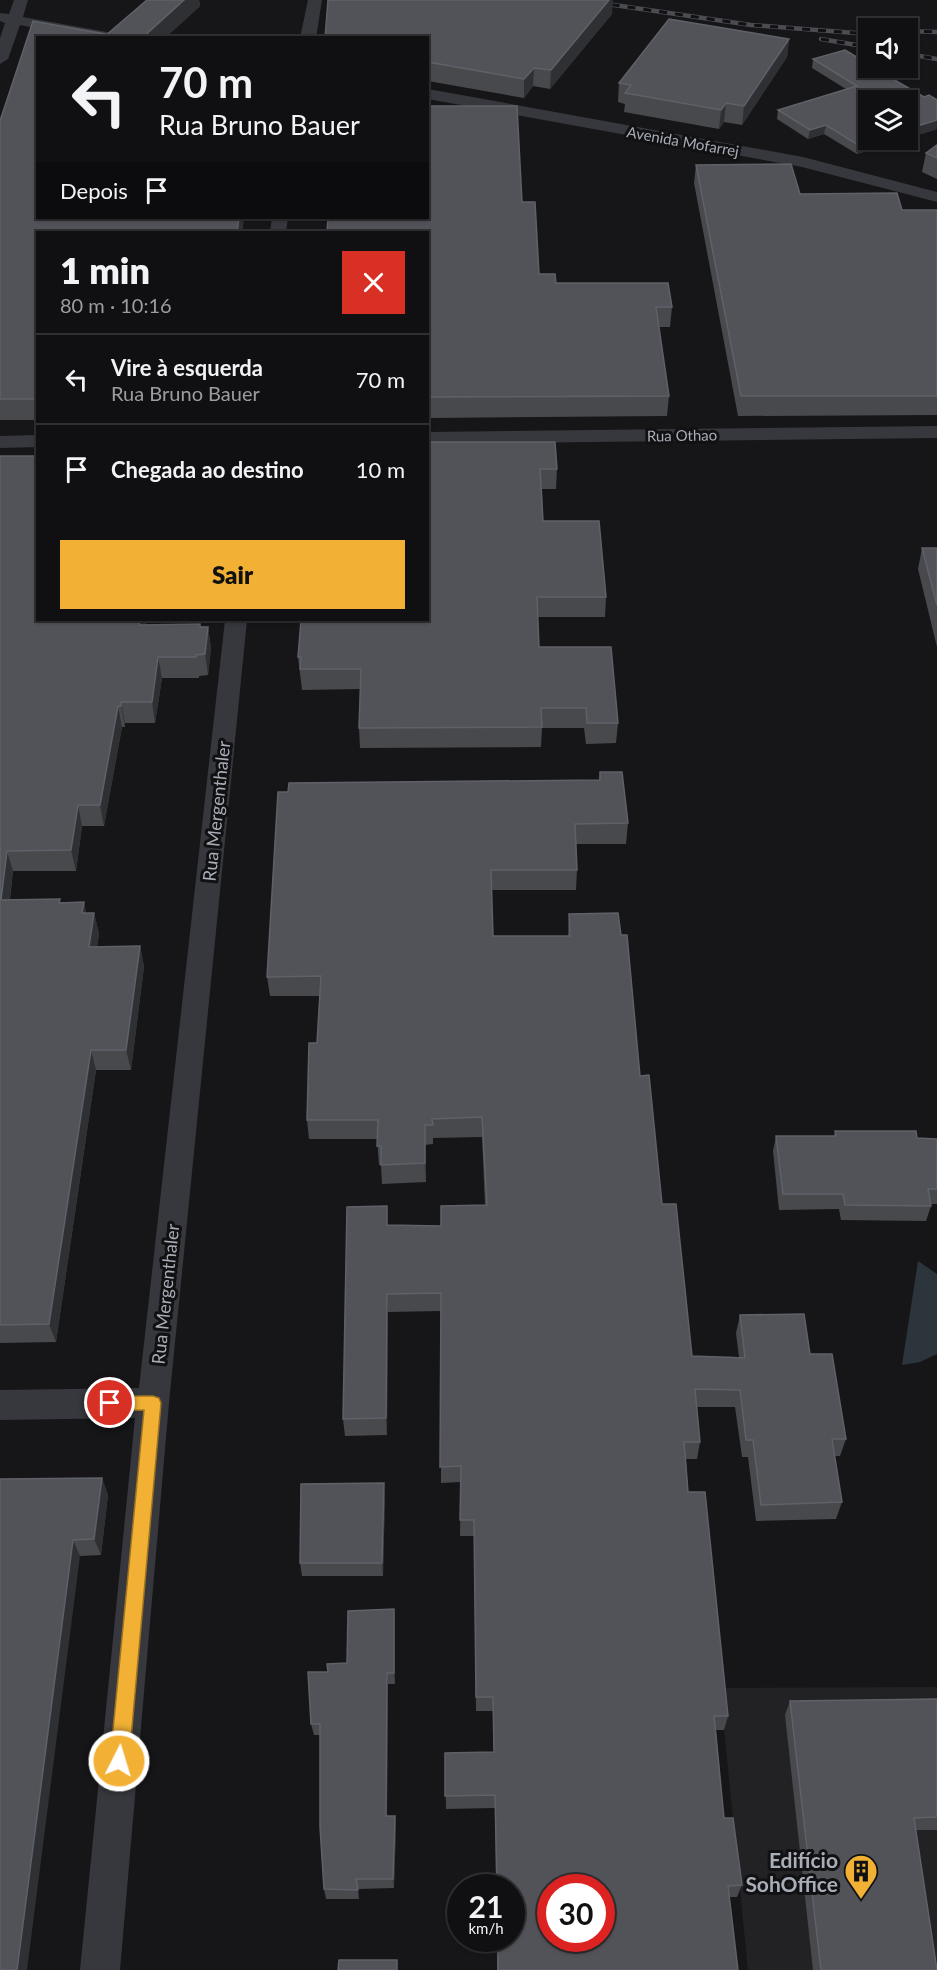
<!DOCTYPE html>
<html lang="pt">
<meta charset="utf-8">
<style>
:root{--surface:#101012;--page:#1e1e20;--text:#f1f3f6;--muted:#9c9d9f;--line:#303032;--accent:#f2b134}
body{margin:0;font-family:Lato,sans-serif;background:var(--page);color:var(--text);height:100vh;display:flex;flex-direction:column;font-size:22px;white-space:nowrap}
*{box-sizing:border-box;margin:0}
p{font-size:20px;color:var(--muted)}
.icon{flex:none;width:33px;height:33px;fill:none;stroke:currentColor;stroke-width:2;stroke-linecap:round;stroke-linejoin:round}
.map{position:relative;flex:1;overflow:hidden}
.panel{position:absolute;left:36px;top:231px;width:393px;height:390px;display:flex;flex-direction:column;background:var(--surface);border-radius:0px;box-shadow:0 2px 4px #0004,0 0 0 2px var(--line)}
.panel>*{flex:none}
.hud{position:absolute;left:36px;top:36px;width:393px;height:183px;border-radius:0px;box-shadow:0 2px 4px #0004,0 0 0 2px var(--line);background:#101012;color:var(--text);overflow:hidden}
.tools{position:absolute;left:858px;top:18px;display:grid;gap:12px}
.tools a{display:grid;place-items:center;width:60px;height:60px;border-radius:0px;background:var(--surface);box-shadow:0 2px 4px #0004,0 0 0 2px var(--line);font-size:30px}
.speed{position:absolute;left:447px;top:1874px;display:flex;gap:12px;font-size:30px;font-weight:700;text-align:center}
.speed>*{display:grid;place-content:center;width:78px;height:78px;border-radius:50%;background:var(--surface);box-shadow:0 2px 4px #0004,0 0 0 2px var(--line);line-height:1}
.speed small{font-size:15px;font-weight:400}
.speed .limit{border:9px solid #d22;background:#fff;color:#111}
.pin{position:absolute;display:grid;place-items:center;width:51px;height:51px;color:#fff;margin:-26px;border:3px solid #fff;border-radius:50%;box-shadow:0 2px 6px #0007}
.me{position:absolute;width:66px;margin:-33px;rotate:5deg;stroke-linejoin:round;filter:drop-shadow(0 0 4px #0008)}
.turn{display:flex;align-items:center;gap:21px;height:126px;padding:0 24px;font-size:27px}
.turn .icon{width:78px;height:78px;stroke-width:2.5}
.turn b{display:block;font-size:42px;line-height:51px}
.then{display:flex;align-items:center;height:57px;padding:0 24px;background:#0003;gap:12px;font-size:22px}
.round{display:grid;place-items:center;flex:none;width:63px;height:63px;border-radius:0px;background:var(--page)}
.headline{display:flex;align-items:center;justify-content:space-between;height:102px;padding:0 24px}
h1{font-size:36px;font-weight:800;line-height:45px}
.primary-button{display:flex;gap:12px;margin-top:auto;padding:12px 24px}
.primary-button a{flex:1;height:69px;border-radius:0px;background:var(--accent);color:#111;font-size:24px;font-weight:800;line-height:69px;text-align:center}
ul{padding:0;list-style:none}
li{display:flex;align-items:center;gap:18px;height:90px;padding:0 24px;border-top:2px solid var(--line)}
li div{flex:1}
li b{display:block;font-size:22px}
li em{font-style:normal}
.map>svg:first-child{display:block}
.built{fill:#222225}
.water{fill:#2c353c}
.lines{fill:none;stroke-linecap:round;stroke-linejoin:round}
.street{fill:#37383d;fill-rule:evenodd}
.rail-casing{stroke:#4a4c52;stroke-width:4.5}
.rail{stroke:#111113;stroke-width:3;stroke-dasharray:8;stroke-linecap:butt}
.wall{fill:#47494d}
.shaded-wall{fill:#2f3033}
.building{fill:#525359;stroke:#5f6168;stroke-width:1.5;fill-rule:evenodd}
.route{fill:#f2b134;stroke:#9d7322;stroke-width:1.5}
.labels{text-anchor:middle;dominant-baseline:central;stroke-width:6;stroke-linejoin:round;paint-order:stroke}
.far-street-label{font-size:15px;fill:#a8adb8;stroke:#111113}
.street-label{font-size:18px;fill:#a8adb8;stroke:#111113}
.near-poi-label{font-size:21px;font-weight:bold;fill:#a8adb8;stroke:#111113;text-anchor:end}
</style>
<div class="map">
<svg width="937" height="1970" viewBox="0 0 937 1970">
<rect width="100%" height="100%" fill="#161618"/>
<path class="built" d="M937 1687V1970H748L720 1688Z"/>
<path class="water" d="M918 1261 937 1274V1354L920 1362 902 1365Z"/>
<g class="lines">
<path class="street" d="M14 0H28L23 17 113 33 120 38H86L20 25 8 59 0 64V38L5 23 0 21V13L9 14Z
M308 0H322L316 38H300Z
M428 89 803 157 937 192V202L802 167 428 99Z
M272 218H288L286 232H270Z
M937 426V438L428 444V432Z
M38 435V447L0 448V436Z
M225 620H247L169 1403 120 1970H80L135 1418 0 1420V1390L139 1388Z"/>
<defs>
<path id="rail" d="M580 0 751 25 868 34
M908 31 937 32
M821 39 868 47
M908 54 937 59"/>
</defs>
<use href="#rail" class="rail-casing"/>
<use href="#rail" class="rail"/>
</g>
<path class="wall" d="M147 0H199L200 6 165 38H38V218H97V219L136 218H244L242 232H38V420H0V121L33 21 105 34V36Z
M612 14 550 89 533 86 524 98 428 81V38Z
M789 39 787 57 742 125 724 122 719 129 624 112 625 104 618 102 619 83Z
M813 59 924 97 937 100V129L908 138 868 140H903L857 154 824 134 808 139 777 119 778 110 846 89 812 68Z
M937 145V179L922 172 926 153Z
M696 165 800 194 902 210H937V415L738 416 694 183Z
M522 202 539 274 556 283 672 307 670 327H659L669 396 667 416 428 418V232L356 218Z
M428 442 557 469 556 489H542L543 521 606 597 605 617H537L539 647 618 723 616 743 586 744 584 728H542L541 747 360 748 359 728 361 689 302 690 298 657Z
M0 456H37L38 459 146 625 208 627 211 648 208 675 199 676V678H162L155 723H125V727H122L104 826H82L76 871H13L10 899 60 902H84L86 913H94L99 934 97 947 140 946 144 967 131 1070H96L56 1342 0 1343Z
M922 548H937V647L918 569Z
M600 772 628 823 626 844H576L577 870 576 890H491L493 936H568L569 914 621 935 640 1076 662 1204 692 1356 739 1357 736 1333 740 1315 810 1354 846 1439 840 1456H834L842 1502 836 1519 756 1521 748 1457H742L735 1407H696L700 1442 697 1459H686L688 1492 728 1716 724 1730H716L724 1818 742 1885 737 1897H729L738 1970H497V1938H512V1887H496L495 1808 446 1809 445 1753 494 1752 493 1711H476L474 1536H460L461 1482 441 1483V1311L388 1312 387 1435 345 1436 343 1419 389 1225 441 1226 485 1205 482 1137 433 1138V1144L425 1145 426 1182 382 1184 381 1165H379L377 1139H309L307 1120 317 1043 320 996H270L267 977 599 780Z
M835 1131 917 1138 937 1139V1204H931V1206L926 1221 841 1220 839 1209 779 1210 773 1151 776 1136H834Z
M102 1478 108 1495 101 1555 80 1556 0 1479Z
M385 1496 383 1576H302L300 1563Z
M394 1609 395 1622V1684H388L387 1816H395L396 1826 394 1888 358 1889 359 1899H326L324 1889 320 1735H314L311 1724 328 1672 347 1663Z
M937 1699V1830H916L937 1970H813L785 1715 790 1701Z"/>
<path class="shaded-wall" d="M184 0H199L200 6 165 38H142Z
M609 0H613L612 14 550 89 551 70Z
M789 39 787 57 742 125 744 106Z
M534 68 533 86 524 98V79Z
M726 103 724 122 719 129 721 110Z
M937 120V129L908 138V129Z
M826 125 824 134 808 139 810 130Z
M876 140H903L857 154 858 145Z
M239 218H244L242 232H237Z
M140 620H147L143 646 139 625Z
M208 627 211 648 208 675 205 654Z
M158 657 162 678 155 723 152 702Z
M121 702 125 723V727L121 706Z
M118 706 122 727 104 826 100 805Z
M78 805 82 826 76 871 71 850Z
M7 851 13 871 7 920 1 900Z
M84 902 88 923 82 913Z
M94 913 99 934 94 967 89 947Z
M140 946 144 967 131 1070 126 1050Z
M91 1050 96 1070 56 1342 49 1324Z
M387 1294 388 1312 387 1435 386 1418Z
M102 1478 108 1495 101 1555 94 1539Z
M384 1483 385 1496 383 1576 382 1563Z
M73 1540 80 1556 27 1970H17Z
M394 1609 395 1622V1684L394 1673Z
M387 1673 388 1684 387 1826 386 1816Z
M395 1816 396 1826 394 1888 393 1879Z"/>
<path class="building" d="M147 0H184L142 38H38V218H90V219L136 218H239L237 232H38V399H0V121L33 21 105 34V36Z
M328 0H609L551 70 534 68 524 79 428 62V38H325Z
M669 19 789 39 744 106 726 103 721 110 625 93 631 85 619 83Z
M845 50 868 64V68H874L924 97 929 95 937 100V120L908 129V100H868V140H876L858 145 826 125 810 130 778 110 857 86 813 59Z
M428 106H517L522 202H535L539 274H555L556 283H668L672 307H656L669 396 428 397V232H327L328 218H428Z
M937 145V158L926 153Z
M791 164 800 194 897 193 902 210H937V396H741L696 165Z
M428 442H555L557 469H540L543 521H599L606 597H537L539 647H611L618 723H587L586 708H541L542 727 359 728 361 669H300L301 657H298L301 620H428Z
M0 456H37L38 620H140L139 625 200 624V627H208L205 654 196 655V657H158L152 702H121V706H118L100 805H78L71 850 7 851 1 900 60 899 59 903 84 902 82 913H94L89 947 140 946 126 1050H91L49 1324 0 1325Z
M922 548H937V605Z
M600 772H622L628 823 575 824 577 870H491L493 936H570L569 914 618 913 621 935H627L640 1076 649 1075 662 1204H676L692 1356 745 1358 740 1315 804 1314 810 1354H832L846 1439H832L842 1502 761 1505 753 1440H746L740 1390 695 1389 700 1442H684L688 1492H705L728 1716H714L724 1818H733L742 1885 728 1886 738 1970H498V1938H512V1887H497L495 1795 445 1796V1753L494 1752 493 1697H476L474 1520H460L461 1466 440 1467 441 1293 387 1294 386 1418 343 1419 347 1207 387 1206V1225L441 1226V1206L487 1205 482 1117 432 1119 433 1125H425V1163L381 1165V1146H377L378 1120H307L309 1043H317L321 976 267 977 278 792H288L289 783 600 780ZM550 1887H602V1938H550Z
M835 1131H916L917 1138 937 1139V1189H928L931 1206 845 1205 843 1194H783L776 1136H836Z
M102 1478 94 1539 73 1540 17 1970H0V1479Z
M384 1483 382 1563H300L301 1484Z
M394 1609V1673H387L386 1816H395L393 1879H356L358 1890 324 1889 320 1827V1724H311L308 1672H328L327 1664 347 1663 348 1611Z
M937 1699V1817L914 1818 937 1970H821L790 1701Z
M339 1960H397V1970H338Z"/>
<path class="route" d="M110 1396H153L159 1398 161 1403 129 1761 126 1768 119 1770 113 1768 110 1761 144 1410 110 1411 104 1409 102 1403 104 1398Z"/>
<defs>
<symbol id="building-pin" viewBox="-11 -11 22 30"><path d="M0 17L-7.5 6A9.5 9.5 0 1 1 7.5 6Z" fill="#f2b134" stroke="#111113"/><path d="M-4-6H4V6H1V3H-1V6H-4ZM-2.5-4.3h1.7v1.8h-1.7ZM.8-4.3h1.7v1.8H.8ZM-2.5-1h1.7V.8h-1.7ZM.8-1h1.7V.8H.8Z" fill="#111"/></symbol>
</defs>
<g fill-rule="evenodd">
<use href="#building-pin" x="842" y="1852" width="38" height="52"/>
</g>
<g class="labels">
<g class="far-street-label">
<text transform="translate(683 141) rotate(10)">Avenida Mofarrej</text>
<text transform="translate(682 435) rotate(-1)">Rua Othao</text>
</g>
<g class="street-label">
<text transform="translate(216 811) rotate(-84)">Rua Mergenthaler</text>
<text transform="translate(165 1294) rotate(-84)">Rua Mergenthaler</text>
</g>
<g class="near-poi-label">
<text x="838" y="1859">Edifício<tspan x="838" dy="24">SohOffice</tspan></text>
</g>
</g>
</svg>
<div class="tools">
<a><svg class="icon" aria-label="sound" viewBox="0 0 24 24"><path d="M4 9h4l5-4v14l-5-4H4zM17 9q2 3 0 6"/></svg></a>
<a><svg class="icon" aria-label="layers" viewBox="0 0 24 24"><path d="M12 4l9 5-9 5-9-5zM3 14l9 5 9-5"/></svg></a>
</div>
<div class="speed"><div>21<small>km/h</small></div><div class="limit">30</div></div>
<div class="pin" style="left:110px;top:1403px;background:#d93025"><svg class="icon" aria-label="arrive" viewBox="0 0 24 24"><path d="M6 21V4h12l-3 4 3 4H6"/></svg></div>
<svg class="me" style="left:119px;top:1761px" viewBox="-20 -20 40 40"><circle r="17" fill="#f2b134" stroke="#fff" stroke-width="3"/><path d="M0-11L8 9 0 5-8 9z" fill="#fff"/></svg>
<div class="hud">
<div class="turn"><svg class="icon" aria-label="left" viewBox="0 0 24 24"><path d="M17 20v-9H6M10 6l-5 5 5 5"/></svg><div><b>70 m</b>Rua Bruno Bauer</div></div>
<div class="then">Depois<svg class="icon" aria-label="arrive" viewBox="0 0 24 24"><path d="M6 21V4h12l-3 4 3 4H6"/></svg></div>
</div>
<section class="panel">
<div class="headline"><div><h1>1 min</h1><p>80 m · 10:16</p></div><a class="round" style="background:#d93025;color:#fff"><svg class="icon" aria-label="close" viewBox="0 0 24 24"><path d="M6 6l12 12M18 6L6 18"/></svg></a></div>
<ul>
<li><svg class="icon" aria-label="left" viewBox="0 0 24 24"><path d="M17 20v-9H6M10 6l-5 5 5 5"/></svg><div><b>Vire à esquerda</b><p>Rua Bruno Bauer</p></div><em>70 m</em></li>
<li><svg class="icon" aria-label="arrive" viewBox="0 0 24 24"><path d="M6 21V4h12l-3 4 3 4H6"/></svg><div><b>Chegada ao destino</b></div><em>10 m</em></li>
</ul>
<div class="primary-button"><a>Sair</a></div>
</section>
</div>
